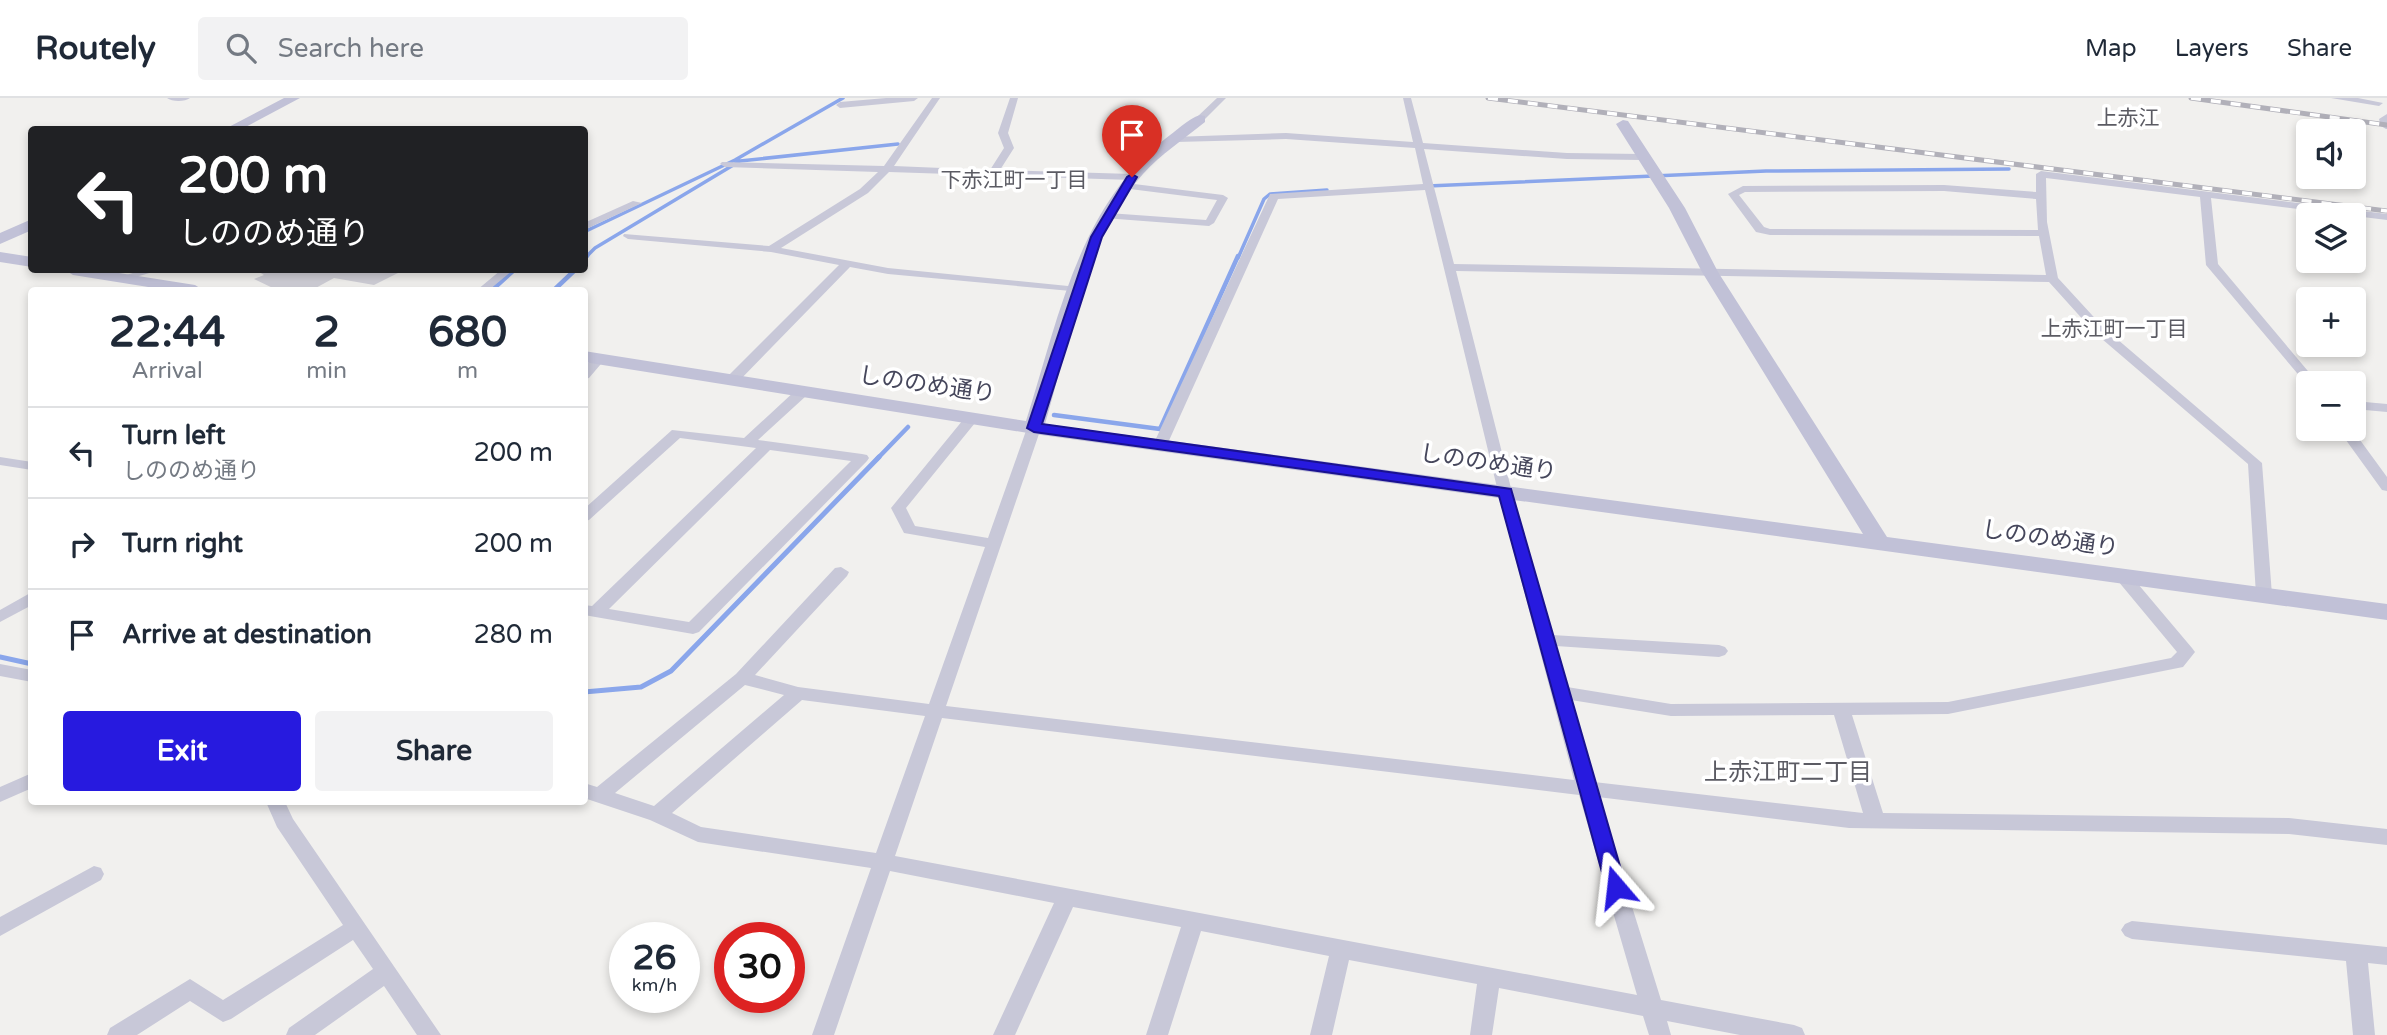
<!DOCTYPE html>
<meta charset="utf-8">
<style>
:root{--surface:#fff;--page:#f2f2f3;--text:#1f2937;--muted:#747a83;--line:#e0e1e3;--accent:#271adf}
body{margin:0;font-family:"Varela Round","Noto Sans JP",sans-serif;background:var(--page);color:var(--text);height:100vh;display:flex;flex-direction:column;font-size:26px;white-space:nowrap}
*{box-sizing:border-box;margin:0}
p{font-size:23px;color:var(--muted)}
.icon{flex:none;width:38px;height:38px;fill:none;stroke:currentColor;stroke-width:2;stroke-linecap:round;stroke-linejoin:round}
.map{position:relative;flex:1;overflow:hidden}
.details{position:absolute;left:28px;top:189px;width:560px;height:518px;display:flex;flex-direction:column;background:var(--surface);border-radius:7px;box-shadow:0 4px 10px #0003}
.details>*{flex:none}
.banner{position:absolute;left:28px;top:28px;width:560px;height:147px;border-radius:7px;box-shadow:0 4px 10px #0003;background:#202124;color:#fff;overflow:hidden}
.controls{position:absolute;left:2296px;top:21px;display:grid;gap:14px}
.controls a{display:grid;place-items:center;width:70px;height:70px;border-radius:7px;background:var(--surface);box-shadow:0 4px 10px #0003;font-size:35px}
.speed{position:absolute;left:609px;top:824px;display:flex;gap:14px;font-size:35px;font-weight:700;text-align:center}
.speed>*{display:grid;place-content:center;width:91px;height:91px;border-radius:50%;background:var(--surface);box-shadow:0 4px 10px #0003;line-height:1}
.speed small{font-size:18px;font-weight:400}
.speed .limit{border:10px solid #d22;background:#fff;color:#111}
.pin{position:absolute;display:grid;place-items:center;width:60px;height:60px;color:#fff;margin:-72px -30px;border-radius:50% 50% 50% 0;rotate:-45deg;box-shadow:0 0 7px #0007}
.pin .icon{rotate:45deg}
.me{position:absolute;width:77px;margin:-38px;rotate:343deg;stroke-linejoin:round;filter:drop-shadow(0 0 5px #0008)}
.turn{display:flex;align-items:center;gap:24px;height:147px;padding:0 35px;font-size:32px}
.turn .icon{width:91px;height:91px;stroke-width:2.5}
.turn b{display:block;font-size:49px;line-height:60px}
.eta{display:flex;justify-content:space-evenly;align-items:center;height:119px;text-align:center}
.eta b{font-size:42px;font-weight:700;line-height:49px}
.primary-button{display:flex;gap:14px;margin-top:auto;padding:14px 35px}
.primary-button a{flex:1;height:80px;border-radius:7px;background:var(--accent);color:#fff;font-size:28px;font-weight:700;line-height:80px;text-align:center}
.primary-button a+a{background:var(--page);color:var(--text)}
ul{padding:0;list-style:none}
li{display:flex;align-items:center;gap:21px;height:91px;padding:0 35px;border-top:2px solid var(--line)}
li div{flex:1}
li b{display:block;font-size:26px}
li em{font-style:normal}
header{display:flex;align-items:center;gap:42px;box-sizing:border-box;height:98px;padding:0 35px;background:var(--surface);border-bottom:2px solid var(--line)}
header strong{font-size:33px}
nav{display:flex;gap:38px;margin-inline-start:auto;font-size:24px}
.search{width:490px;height:63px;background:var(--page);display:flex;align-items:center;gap:18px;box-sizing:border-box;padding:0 24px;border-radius:7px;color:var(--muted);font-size:26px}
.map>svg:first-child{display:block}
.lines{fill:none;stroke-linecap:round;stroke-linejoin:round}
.stream-far2{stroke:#8aa6eb;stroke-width:3.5}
.stream-far1{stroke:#8aa6eb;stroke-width:4.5}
.stream{stroke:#8aa6eb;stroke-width:5}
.building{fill:#cfced6}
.street{fill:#c8c8d8;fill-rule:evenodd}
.secondary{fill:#c1c1d7;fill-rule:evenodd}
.rail-casing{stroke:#b1b0b9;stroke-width:5}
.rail{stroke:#fff;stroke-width:3.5;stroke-dasharray:10;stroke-linecap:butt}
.route{fill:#271adf;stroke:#191191;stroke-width:2}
.labels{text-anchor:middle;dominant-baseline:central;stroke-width:7;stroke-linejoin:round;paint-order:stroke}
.far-neighbourhood-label{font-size:21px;fill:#5b5b63;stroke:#fff}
.street-label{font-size:23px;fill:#46475c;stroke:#fff}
.neighbourhood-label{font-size:24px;fill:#5b5b63;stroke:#fff}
</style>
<header>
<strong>Routely</strong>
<div class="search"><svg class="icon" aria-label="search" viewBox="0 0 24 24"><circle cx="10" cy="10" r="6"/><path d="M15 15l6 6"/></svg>Search here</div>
<nav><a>Map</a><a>Layers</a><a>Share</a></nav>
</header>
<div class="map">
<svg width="2387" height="937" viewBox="0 0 2387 937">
<rect width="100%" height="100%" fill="#f1f0ee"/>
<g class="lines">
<path class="stream-far2" d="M1428 88 1766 73 2009 71
M584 134 735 62 843 0
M585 160 595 150 740 63 898 46
M1238 160 1264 101 1270 96 1327 92"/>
<path class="stream-far1" d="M584 161 587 158
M492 192 514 172
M554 192 575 172
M1054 317 1160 331 1238 158
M877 361 908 329"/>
<path class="stream" d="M0 559 32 566
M584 594 641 589 671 573 879 359"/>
</g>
<path class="building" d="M256 172H404L374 187 334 180 312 192H277L254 181 264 177Z"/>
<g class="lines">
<path class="street" d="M167 0H190C185 4 172 4 167 0Z
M886 0H918L914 3 840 10 836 7 840 4Z
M932 0H940L894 68 990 72 1004 50 998 35 1010 0H1018L1008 35 1014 50 1000 72 1132 76 1137 79 1132 82 889 74 868 95 781 150 888 170 1078 189 1082 190V194L888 176 850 169 736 286H726V280L839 167 771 154 628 141 623 138 624 136 769 148 860 91 878 74 725 69 720 66 722 64 884 68Z
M1217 0H1226L1203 23H1197V19Z
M1403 0H1411L1423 45 1567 55 1641 56 1646 59 1641 62 1567 61 1424 51 1454 166 2046 177 2039 138 1770 137 1756 134 1728 96 1743 88 1944 87 2036 94V76L2041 73 2387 116V122L2211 100 2218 166 2318 285H2308V288L2206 167 2200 99 2046 80 2047 124 2058 180 2103 229 2262 365 2272 497 2264 502 2256 497 2248 366 2095 235 2049 184 1456 173 1515 406 1552 537 1719 547 1725 549 1728 553 1725 557 1719 559 1556 548 1567 589 1671 606 1948 604 2171 560 2177 554 2113 477 2121 472 2127 473 2192 550 2195 554 2183 569 1948 616 1852 617 1883 715 2289 720 2387 731V747L2289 736 1849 730 1598 699 1661 902 1794 927 1802 930 1805 937H1740L1667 923 1671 937H1649L1643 918 1499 890 1492 937H1470L1477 886 1349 862 1332 937H1310L1329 858 1201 833 1168 937H1146L1181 829 1073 809 1015 937H993L1054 805 890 773 834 937H812L871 770 698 744 650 722 584 700V685L597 689 736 576 835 470 841 469 849 474 847 478 755 577 798 589 929 606 985 449 904 435 891 410 967 317 972 316 979 320 906 410 915 428 988 440 1027 330 1034 326 1041 330 946 608 1574 682 1501 406 1425 92 1278 101 1167 347 1160 351 1153 347 1270 96 1423 86 1415 50 1286 41 1176 44 1171 41 1173 39 1286 35 1413 44ZM1944 93 2036 101 2038 132 1770 131 1764 129 1739 97 1745 94ZM745 587 784 597 654 708 615 695ZM802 602 925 618 876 755 701 729 672 715ZM1571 602 1671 618 1834 617 1863 715 1594 684ZM942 620 1579 697 1637 897 895 758Z
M2331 0H2358L2383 5 2379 8Z
M2387 16V31H2386L2381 28 2379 21Z
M1126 85 1223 97 1228 100 1214 125 1209 128 1104 120V116L1108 115 1206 122 1217 102 1122 90 1121 88Z
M633 103 642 105 584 132V125Z
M142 172H159L123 183 117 180Z
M501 172H513L489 192H477Z
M600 256 606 260 589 280 584 281V269L596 257Z
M801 291 806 292V298L758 342 862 356 867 357 869 360 867 363 699 534 693 536 584 517V507L592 508 756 350 680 340 589 422 584 423V411L672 332 744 340 796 292ZM770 352 851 363 689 524 609 511Z
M2354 303 2387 306V314L2354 311Z
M2338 331H2352L2387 379V393L2382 392Z
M0 359 32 364V372L0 367Z
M32 494V507L0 524V512Z
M0 566 32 572V584L0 578Z
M32 675V690L0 704V689Z
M266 704H285L293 721 441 937H417L384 888 315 937H286L289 930 373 871 353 842 231 921 223 924 190 903 137 937H107L110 930 190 881 223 902 343 827 277 729Z
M94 768 101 770 104 776 101 782 0 838V819Z
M2132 823 2387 849V867L2368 865 2375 937H2353L2346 863 2132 841 2125 838 2121 832 2125 826Z"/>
<path class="secondary" d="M284 0H300L240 32H223Z
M1200 17 1205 18V24C1184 41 1161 56 1143 76 1086 139 1069 246 1045 326L1863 436 1702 174 1669 110 1616 26 1623 22 1628 23 1685 110 1718 174 1887 439 2387 506V522L1034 336 584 264V253L1026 323C1058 223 1078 109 1165 41 1176 33 1188 21 1200 17Z
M32 121V132L0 146V135Z
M0 154 32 159V169L0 164Z
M65 172H100L195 187 203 192H167L73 177Z"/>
<defs>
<path id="rail" d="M1488 0 2387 113
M2191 0 2387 27"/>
</defs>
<use href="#rail" class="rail-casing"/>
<use href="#rail" class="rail"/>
</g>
<path class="route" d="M1132 76 1137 79 1102 139 1042 326 1511 391 1626 789 1623 795 1616 797 1609 795 1606 789 1499 398 1034 334 1027 330 1091 139 1127 79Z"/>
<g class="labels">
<g class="far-neighbourhood-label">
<text x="2128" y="20">上赤江</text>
<text x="1014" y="82">下赤江町一丁目</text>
<text x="2114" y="231">上赤江町一丁目</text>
</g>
<g class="street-label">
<text transform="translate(927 287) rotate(8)">しののめ通り</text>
<text transform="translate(1488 365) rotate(8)">しののめ通り</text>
<text transform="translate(2050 441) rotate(8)">しののめ通り</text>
</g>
<g class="neighbourhood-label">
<text x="1788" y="674">上赤江町二丁目</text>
</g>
</g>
</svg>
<div class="controls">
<a><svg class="icon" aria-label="sound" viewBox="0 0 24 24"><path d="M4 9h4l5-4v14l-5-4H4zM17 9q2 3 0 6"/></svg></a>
<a><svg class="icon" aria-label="layers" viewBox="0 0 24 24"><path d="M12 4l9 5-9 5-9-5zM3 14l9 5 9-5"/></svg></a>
<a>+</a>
<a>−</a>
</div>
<div class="speed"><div>26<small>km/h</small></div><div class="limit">30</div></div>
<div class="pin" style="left:1132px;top:79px;background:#d93025"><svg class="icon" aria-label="arrive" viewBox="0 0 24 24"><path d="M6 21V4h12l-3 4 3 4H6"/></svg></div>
<svg class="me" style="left:1616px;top:789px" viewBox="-20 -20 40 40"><path d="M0-17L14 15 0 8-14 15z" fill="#271adf" stroke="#fff" stroke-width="4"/></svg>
<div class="banner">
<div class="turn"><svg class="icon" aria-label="left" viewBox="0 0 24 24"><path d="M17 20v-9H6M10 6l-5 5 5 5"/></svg><div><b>200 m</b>しののめ通り</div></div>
</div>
<section class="details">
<div class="eta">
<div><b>22:44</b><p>Arrival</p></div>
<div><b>2</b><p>min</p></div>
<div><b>680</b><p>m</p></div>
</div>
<ul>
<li><svg class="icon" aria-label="left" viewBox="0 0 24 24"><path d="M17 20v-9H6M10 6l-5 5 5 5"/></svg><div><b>Turn left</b><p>しののめ通り</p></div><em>200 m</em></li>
<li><svg class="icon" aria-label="right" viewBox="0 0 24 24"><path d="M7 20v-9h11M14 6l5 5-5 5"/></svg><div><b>Turn right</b></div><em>200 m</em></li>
<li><svg class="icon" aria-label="arrive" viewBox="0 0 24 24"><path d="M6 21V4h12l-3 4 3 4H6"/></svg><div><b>Arrive at destination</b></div><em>280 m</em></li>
</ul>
<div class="primary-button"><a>Exit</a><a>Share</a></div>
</section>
</div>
